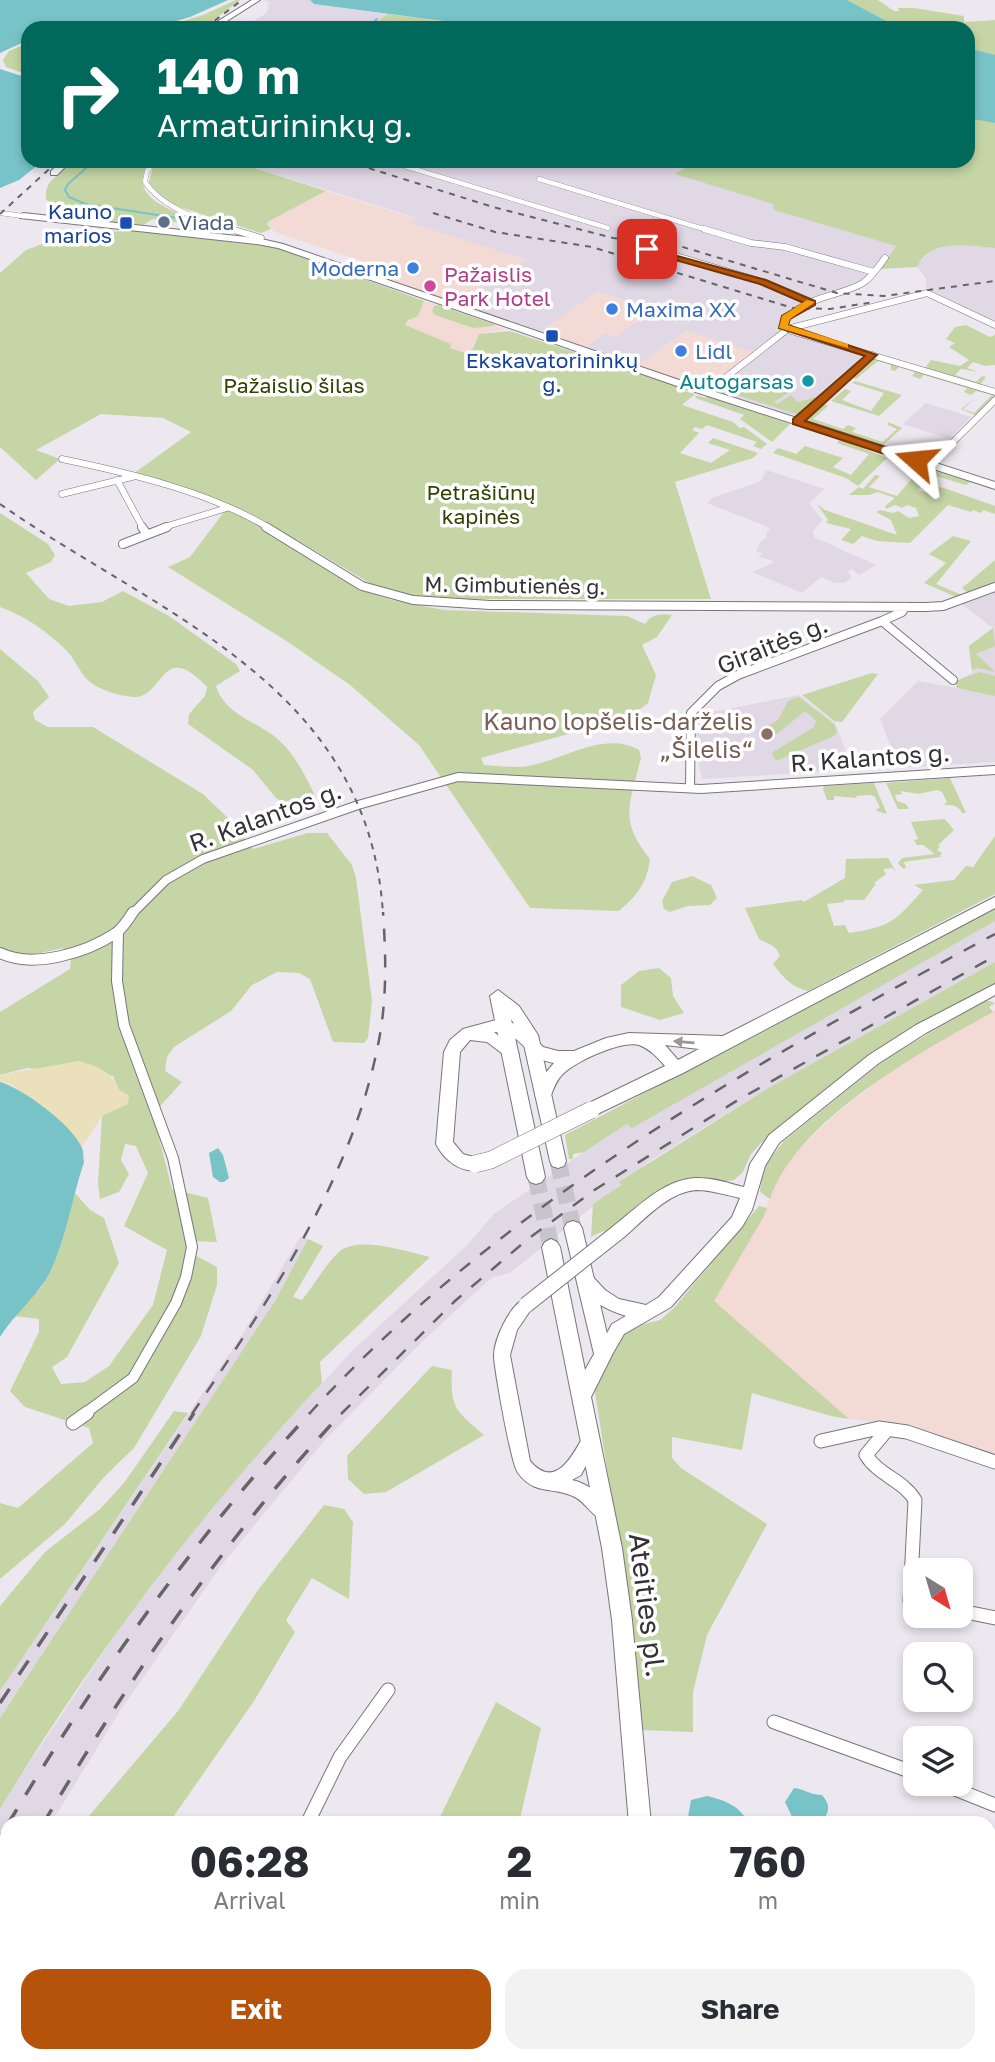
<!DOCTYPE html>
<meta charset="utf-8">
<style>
:root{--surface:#fff;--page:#f2f2f3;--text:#2b2b33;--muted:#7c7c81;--accent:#b45309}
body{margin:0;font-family:"Golos Text",sans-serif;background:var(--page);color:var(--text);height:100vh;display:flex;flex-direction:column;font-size:26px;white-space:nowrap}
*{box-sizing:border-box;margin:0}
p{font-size:23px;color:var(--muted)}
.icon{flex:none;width:38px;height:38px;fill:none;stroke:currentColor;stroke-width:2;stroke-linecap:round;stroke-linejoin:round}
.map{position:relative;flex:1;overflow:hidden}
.sheet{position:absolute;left:0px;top:1816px;width:996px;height:247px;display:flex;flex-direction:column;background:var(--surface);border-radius:21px 21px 0 0;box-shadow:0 4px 10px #0003}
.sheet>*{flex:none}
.hud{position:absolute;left:21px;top:21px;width:954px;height:147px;border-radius:21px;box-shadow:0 4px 10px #0003;background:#00695c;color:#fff;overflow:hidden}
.needle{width:46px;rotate:143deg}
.controls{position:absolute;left:903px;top:1558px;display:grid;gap:14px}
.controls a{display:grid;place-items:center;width:70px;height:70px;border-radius:14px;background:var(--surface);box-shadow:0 4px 10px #0003;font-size:35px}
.pin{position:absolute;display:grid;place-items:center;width:60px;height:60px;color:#fff;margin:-30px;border-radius:14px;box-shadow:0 4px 10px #0006}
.me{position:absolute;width:77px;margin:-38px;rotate:288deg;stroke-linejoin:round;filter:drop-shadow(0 0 5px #0008)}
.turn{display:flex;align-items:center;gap:24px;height:147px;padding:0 21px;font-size:32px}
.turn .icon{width:91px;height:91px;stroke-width:2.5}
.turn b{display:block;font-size:49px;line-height:60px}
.eta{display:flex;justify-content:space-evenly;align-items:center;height:119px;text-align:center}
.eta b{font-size:42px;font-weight:700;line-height:49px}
.primary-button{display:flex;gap:14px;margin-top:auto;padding:14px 21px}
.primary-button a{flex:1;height:80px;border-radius:21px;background:var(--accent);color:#fff;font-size:28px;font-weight:700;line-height:80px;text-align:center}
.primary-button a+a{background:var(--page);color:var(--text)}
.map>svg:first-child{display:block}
.commercial{fill:#f4dad4}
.built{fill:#e1d8e6}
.green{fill:#c5d5a5}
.sand{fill:#eae1bc}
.water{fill:#78c3c7}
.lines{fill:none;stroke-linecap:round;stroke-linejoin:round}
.stream{stroke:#78c3c7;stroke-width:2}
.trunk-tunnel{stroke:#c8c4cb;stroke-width:17;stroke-dasharray:17 9;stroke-linecap:butt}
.minor-far4-casing{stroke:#79757c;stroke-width:5}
.minor-far3-casing{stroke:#79757c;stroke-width:7}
.minor-far2-casing{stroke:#79757c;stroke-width:10}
.minor-far1-casing{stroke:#79757c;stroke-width:12}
.minor-casing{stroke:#79757c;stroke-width:15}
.secondary-casing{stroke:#79757c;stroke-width:2}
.primary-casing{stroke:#79757c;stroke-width:2}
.trunk-casing{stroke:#79757c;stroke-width:2}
.minor-far4{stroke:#fff;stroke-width:4.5}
.minor-far3{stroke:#fff;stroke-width:6}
.minor-far2{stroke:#fff;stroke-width:8}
.minor-far1{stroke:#fff;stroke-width:10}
.minor{stroke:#fff;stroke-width:13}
.secondary{fill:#fff;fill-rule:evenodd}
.primary{fill:#fff;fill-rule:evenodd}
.trunk{fill:#fff;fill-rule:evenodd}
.rail-far2{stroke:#676469;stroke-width:2;stroke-dasharray:6 6;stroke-linecap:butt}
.rail-far1{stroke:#676469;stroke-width:2.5;stroke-dasharray:13 13;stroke-linecap:butt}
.rail{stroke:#676469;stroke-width:3.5;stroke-dasharray:17 17;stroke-linecap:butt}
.secondary-bridge-casing{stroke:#79757c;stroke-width:17;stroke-linecap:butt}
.primary-bridge-casing{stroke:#79757c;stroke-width:18;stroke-linecap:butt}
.secondary-bridge{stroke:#fff;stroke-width:15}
.primary-bridge{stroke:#fff;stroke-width:17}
.oneway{fill:#9a989a}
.route{fill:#b45309;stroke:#753606;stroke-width:2}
.slow{fill:#f59e0b}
.service-dot{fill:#5c6f8a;stroke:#fff;stroke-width:2.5}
.transit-dot{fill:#1a4fb4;stroke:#fff;stroke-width:2.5}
.shop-dot{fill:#3f7fe0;stroke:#fff;stroke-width:2.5}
.hotel-dot{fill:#d1479c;stroke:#fff;stroke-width:2.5}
.culture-dot{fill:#0f9aa8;stroke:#fff;stroke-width:2.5}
.education-dot{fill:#8d6e63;stroke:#fff;stroke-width:2.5}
.labels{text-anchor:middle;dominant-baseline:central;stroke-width:7;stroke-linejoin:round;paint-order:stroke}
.far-transit-label{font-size:21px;fill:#164399;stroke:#fff;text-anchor:end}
.far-service-label{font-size:21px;fill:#4e5e75;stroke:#fff;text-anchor:start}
.far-shop-label{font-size:21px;fill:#366cbe;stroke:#fff;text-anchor:start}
.far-hotel-label{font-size:21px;fill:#b23c85;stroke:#fff;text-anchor:start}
.far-culture-label{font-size:21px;fill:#0d838f;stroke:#fff;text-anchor:end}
.far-park-label{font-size:21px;fill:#324102;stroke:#fff}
.far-street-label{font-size:21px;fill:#343235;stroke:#fff}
.street-label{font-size:24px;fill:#343235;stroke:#fff}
.education-label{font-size:24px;fill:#785e54;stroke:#fff;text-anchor:end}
.near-street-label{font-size:28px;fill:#343235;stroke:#fff}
</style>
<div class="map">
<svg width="995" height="2062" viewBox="0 0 995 2062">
<rect width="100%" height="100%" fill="#ede8f0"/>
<path class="commercial" d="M326 191 418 219 412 222 527 260 456 304 374 276 386 269 275 232 268 226 269 221Z
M596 292 653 310 615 337 603 333 587 345 590 349 540 332Z
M424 301 494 324 504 330 479 334 472 348 465 353 449 348 451 344 405 326 408 320 418 316Z
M686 331 755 352 714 382 702 386 636 366Z
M995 1010V1458L892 1424 849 1419 713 1301 763 1218 775 1183 790 1158 839 1111 904 1061Z"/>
<path class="built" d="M263 0H310L315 4 388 14 369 28H242L265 14 269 8 267 4 271 3Z
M233 161H696L676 174 774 204 775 210 896 246 869 283 819 303 789 318 787 323 790 327 786 331 867 355 800 416 794 417 697 386 714 382 754 352 686 331 636 366 590 349 587 345 604 333 615 337 653 310 597 292 540 332 456 304 527 260 411 223 417 218Z
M949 244 995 248V323L926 287V279L916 265 931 251Z
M926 403 971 417 949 439 903 424Z
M766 470 825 489 809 503 823 520 813 531 814 537 876 565 859 575 852 569 848 571 851 578 844 583H835L821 577 802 593 752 572 775 562 758 556 763 554 756 551 760 542 767 537 766 534 770 528 707 503 712 498 761 481Z
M995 591V762L899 768 880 719 918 681 956 688V681L972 673 969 646 993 628 961 604Z
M799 695 835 723 853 770 702 779 695 745 696 715Z
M995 921V962L770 1087 651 1160 510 1273 491 1278 422 1342 324 1441 221 1566 120 1711 51 1823 7 1824V1901L0 1914V1809L17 1781 123 1623 205 1516 267 1443 353 1350 466 1246 494 1214 584 1152 627 1124Z
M300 1237 308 1239 275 1301 0 1718V1691L242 1335Z"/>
<path class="green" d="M236 0H240L203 28H161L203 15Z
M585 0H878L894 11H899L898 8H914L964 16V22L995 20V248C969 246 930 237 917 267L880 269 896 246 774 210 773 204 675 174 696 161H968V28H651Z
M388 14 496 28H369Z
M28 43V75L6 67 3 60 9 51Z
M72 161H151C118 202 192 217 219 226L221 230 209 234 193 233 187 224 153 219 143 225 108 222 79 218 58 211 46 199V191L49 183Z
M158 161H233L326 191 269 221 267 224 271 229 261 233 179 207 164 199 149 183 152 170Z
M135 231 276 247 424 301 418 316 408 320 405 325 451 344 450 348 465 353 473 348 479 334 510 331 686 389 684 391 695 394 682 405 733 422 740 428 744 427 767 444 761 449 753 446 757 442 707 425 702 429 695 427 692 430 699 433 680 453 711 463 730 450 708 443 713 438 758 453 753 458 675 482 711 599H419L383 591 295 539 329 571 369 593 392 600 444 610 627 616 645 624C651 614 661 613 672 615L657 637 642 645 656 675 648 703 640 709 583 730 481 758 484 765C498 766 514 768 528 766 563 760 604 730 639 750L641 758C630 804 618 819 650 859 647 884 637 895 619 911L530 908 419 745 350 685 285 640 168 567 190 557 227 508 133 474 191 432 163 418 101 414 36 450 60 459 36 480 0 447V273L26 250 64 236 95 232Z
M438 305 494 324 493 326 473 328 435 315 432 311 434 306Z
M966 325 990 337 995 335V365L985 366 973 362 967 368 979 372 961 369 955 375 976 382 982 376 986 377 980 385 897 360 925 368 931 360 960 366 969 360 949 347 955 343 946 339 955 327Z
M875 357 995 394V397L975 415 961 409 975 398 963 409 974 413 992 395 976 391 971 395 964 392 967 388 924 375 920 379 912 376 915 372 899 367 895 371 891 370V365L878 361 856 379 852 377Z
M855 381 902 395 879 416 831 401 845 389 851 391 842 400 871 411 884 393 852 383Z
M769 384 774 386 772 391 776 393 784 388 791 391 774 402 777 404 791 395 798 402 815 397 820 399 799 415 737 395 739 392H759Z
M697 395 705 398 708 395 790 424 772 442 740 419 744 415 695 398Z
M823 403 828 406 813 419 843 429 848 425 856 428 852 432 883 442 897 429 888 425V422L902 428 882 446 805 420Z
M840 439 887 458 858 486 846 478 773 453 778 448 796 454 805 446 843 458 833 467 851 475 869 454 837 443Z
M919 470 928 472 932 470 970 482 966 485 932 475 918 490 928 493 940 487 947 489 995 506V514L983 510 981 513 973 510 971 512 948 505 910 543 877 541 862 536 853 544 841 540 851 529 826 523 828 520 817 504 825 510 897 535 891 520 876 512 880 510 893 513 898 511 909 518 919 516 916 508 907 505 902 508 895 505 886 509 885 506 895 498 878 492 869 495H849L859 487 863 489 875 475 880 476 869 487 897 496Z
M0 513 48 544 55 555 51 562 26 573 49 599 69 606 102 602 123 591 169 616 236 664 240 671 216 686C226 717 259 721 281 742 297 758 306 777 316 798L313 804 303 808 289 807 276 798 253 770 188 724 189 714 205 696 207 687C161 638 164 698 134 697 119 696 94 689 85 677 78 669 74 658 67 651 48 632 25 616 0 607Z
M953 536 971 541 936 584 962 595 956 597 924 583 946 563 929 554Z
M995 560V582L968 593 962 588Z
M993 628 995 646 976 654 995 672 978 668 972 670 969 646Z
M0 649 38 681 49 697 33 712 35 720 48 727H93L203 794 232 822 253 849 308 833H327L352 865 356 878 372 1001 368 1038 364 1043 333 1042 310 979 299 973 277 972 252 985 231 1011 174 1047 167 1057 165 1071 182 1082 153 1114 172 1189 208 1198 217 1242 192 1241 189 1252 217 1267V1285L201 1336 134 1448 104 1477 65 1524 0 1579V1503L18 1508 93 1443 89 1428 25 1407 10 1391 39 1332V1319L13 1316 41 1288 50 1271 75 1193 90 1210 104 1218 119 1263 67 1357 52 1367 61 1384 85 1382 109 1366 153 1305 167 1250 124 1226 148 1173 136 1146 125 1144 121 1160 129 1174 119 1192 100 1199 98 1184 102 1116 119 1090 113 1076 27 1068 0 1075V1012L70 969 71 959 63 948 36 954 0 955Z
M979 672 995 676V696L957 688 956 681Z
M872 673 878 674 842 722 834 721 802 695Z
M799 697 834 724 837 732 834 736 776 761 772 754 773 752 814 727 816 721 805 711 778 733 767 737 758 732 778 720 788 701Z
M950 778 966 813H962C958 805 953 805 944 805L947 802 942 792 937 790 918 794 901 791 902 794 895 795 897 801 906 804 909 809H898L886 783Z
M874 783 887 814 877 811 876 809 880 808 875 797 871 795 856 796 857 798 834 796V800H827L823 789 824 786Z
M945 819 954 830 938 845 940 846 937 850 942 853 940 857 904 862 906 868 903 869 898 863 902 858 935 854 923 845H917L914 840 918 839 911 822Z
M995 836V894L808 991C791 987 783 977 773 964L780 956C776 945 769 944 759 939L745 908 802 900 804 902 845 878 846 859 888 858 896 872 892 868 883 869 886 874 874 883 876 884 864 900H844V902L827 904 834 926 845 925 849 933C891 927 895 921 923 890L914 885 954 880 966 866 973 867Z
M692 876 711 885 717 898 710 905 688 906 670 912 664 909 662 901 672 882Z
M995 908V921L632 1128 627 1124 584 1152 573 1154V1159H569L565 1135Z
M995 962V983L897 1038 761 1143 751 1154 743 1172 734 1180 722 1182 700 1177 674 1184 605 1233 603 1231 591 1237 593 1204 621 1185 619 1182 770 1087Z
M659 968 671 978 673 996 684 1013 660 1020 621 1007V985L639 971Z
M986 1000 995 1003 989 1007 993 1012C922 1051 797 1119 770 1199L760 1192 761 1181 767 1163 784 1141 887 1058Z
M759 1206 767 1208 763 1218 714 1301 849 1419 831 1416 752 1393 742 1450 672 1437V1458L681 1468 767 1524 707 1635 693 1692V1732L640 1730 632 1628 594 1386 619 1340 629 1328 660 1320 674 1308Z
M308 1239 323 1246 293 1297 302 1300C314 1285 325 1265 339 1252 357 1235 408 1252 430 1257L320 1362 322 1383C201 1513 92 1656 0 1809V1718L275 1301Z
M432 1366 452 1370C450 1408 456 1411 484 1435L386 1492 364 1494 348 1479 347 1456Z
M174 1411 188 1413 0 1691V1606L45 1552 100 1509 124 1483Z
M324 1505 344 1509 353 1522 349 1599 312 1578 286 1620 295 1632 254 1701 169 1823H83L178 1711 258 1590Z
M496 1702 541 1728 519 1823H437Z"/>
<path class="sand" d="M79 1061C99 1067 111 1071 119 1090L129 1095 128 1104 102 1116 82 1147 75 1136 12 1085 0 1082V1075Z"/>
<path class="water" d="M0 0H228L190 17 152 28H28V40L0 53Z
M310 0H847L899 28H496L314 4Z
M968 48 995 55V123L968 118Z
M0 69 28 78V161H43L19 180 0 188Z
M0 1082C22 1088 71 1124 81 1146 84 1150 83 1157 84 1162 72 1198 66 1238 50 1272 38 1296 15 1313 0 1337Z
M218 1148 223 1155 229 1178 224 1182H220L213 1177 209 1153Z
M794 1788C805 1789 807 1794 822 1795 832 1807 828 1810 823 1823H795L785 1802Z
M707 1796C724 1800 741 1806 748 1823H687L691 1800Z"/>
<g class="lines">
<path class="stream" d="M366 28 377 19
M94 161 68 184 65 190 69 197 85 204 197 221"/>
<path class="trunk-tunnel" d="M558 1161 573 1228
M536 1177 551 1247"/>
<defs>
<path id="minor-far4" d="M155 161 147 171 145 182C165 211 205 221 237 231
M388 161 608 228
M539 179 710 231
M0 213 23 216"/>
<path id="minor-far3" d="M231 229 261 238 257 241
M704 229 751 243 785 247 874 272
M636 256 647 249 656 250 763 282 811 303
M783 326C797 296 838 298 863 283 872 277 879 266 885 258
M791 328 927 293 995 325
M791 331 995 392
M707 392 784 332
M797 422 872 355
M62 459C129 473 210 492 269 528
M930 465 995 400
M117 480 143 528
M62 494 136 476
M161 528 227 508"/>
<path id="minor-far2" d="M142 527 146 533
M266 527 362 586 413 600 490 605 926 607 943 606 995 587
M123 544 167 527
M882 621 953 680
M690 788 691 713 718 686 738 675 882 621 902 612 905 607
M132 914 166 880 203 859 358 805 458 777 701 789 995 770"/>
<path id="minor-far1" d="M0 953C33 969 86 953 116 933 123 928 128 920 133 912
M84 1414 133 1378 176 1303 186 1277 192 1247 173 1158 124 1025 117 981 118 931"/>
<path id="minor" d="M73 1423 87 1413
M886 1431 866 1455C878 1475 903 1480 915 1500L910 1601H915
M821 1441 879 1428 907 1432 995 1462
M961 1611 995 1618
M774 1722 915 1773
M940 1783 995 1805
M307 1824 340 1757 388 1690
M235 2056 244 2060 272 2062
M518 2056 520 2062
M186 2062 190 2056
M344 2062 353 2056"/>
<path id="secondary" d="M995 984V995L926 1033 879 1063 779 1143 765 1166 752 1210 742 1227 671 1307 624 1334 609 1360 603 1362 597 1360 595 1355 612 1324 626 1316C607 1310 588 1301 579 1282L581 1277 587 1275 593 1277 605 1290 619 1299 646 1305 659 1297 732 1217 740 1198C726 1195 711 1190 696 1190 668 1192 643 1221 623 1238L617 1240 611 1238 609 1233 611 1228C636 1209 662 1180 695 1178 711 1177 728 1183 744 1187L750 1164 769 1135 869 1055 916 1025Z
M526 1298 532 1300 534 1305 517 1330 510 1355 530 1461C555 1490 572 1457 584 1435L590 1433 596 1435 599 1441 581 1475 572 1480C587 1483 606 1497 613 1512L610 1518 604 1521C592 1516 586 1503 575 1497 553 1486 535 1496 518 1473 511 1464 495 1372 494 1357 493 1341 510 1304 526 1298Z"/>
<path id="primary" d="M252 0H260L216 28H207Z
M62 161H71L57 175H51V171Z
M23 213 257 238 283 244 685 382 995 482V489L677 386 278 248 257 244 20 218 19 216Z
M995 897V908L683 1073 591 1117 585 1115 583 1110 585 1105 665 1066C658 1058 650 1049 639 1045 621 1040 574 1062 562 1075 555 1082 553 1091 549 1100H537L535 1095 543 1076 554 1063C521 1057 524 1032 494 1032L519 1054 517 1058 511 1060 487 1042 470 1040 460 1052 453 1142 463 1154 481 1159 483 1164 481 1169C462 1175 444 1160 436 1144L444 1052 450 1040 463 1029 496 1020 522 1025 543 1047 558 1051H574L606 1038 629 1033 723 1036ZM665 1045 699 1049 678 1060Z"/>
<path id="trunk" d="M498 990 519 1006 538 1035 566 1161 564 1166 558 1168 552 1166 550 1161 522 1036 511 1019 545 1177 542 1182 536 1184 530 1182 527 1177 490 996Z
M573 1221 579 1223 582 1228 612 1355 591 1397 622 1548 632 1620 651 1824H629L612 1620 602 1548 542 1247 545 1242 551 1239 557 1242 560 1247 585 1370 594 1354 564 1228 567 1223Z
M567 2056H595L593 2062H565Z
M649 2056H673V2062H649Z"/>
</defs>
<use href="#minor-far4" class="minor-far4-casing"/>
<use href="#minor-far3" class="minor-far3-casing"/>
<use href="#minor-far2" class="minor-far2-casing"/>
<use href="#minor-far1" class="minor-far1-casing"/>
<use href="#minor" class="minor-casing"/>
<use href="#secondary" class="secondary-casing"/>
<use href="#primary" class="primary-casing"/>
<use href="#trunk" class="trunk-casing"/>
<use href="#minor-far4" class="minor-far4"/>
<use href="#minor-far3" class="minor-far3"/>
<use href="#minor-far2" class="minor-far2"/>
<use href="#minor-far1" class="minor-far1"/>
<use href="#minor" class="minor"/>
<use href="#secondary" class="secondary"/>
<use href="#primary" class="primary"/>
<use href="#trunk" class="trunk"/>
<path class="rail-far2" d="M205 28 242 0
M346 161 493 207 613 238 676 245 837 293 884 296 995 281
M433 213 495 232 592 247 793 308 830 309 874 302
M0 214 58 161
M0 504C160 616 369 685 383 914"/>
<path class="rail-far1" d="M192 1414C269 1300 353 1178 379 1040 387 998 386 955 383 912
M309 1414C499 1206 748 1066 995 934
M341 1414 456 1300 528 1239 596 1189 738 1100 995 956"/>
<path class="rail" d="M0 1703 194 1413
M8 1824C96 1677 194 1539 310 1413
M43 1824C130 1678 225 1537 342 1413
M0 1837 7 1825
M0 1855 7 1843
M0 1898 7 1886"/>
<defs>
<path id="secondary-bridge" d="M526 1305 617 1233"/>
<path id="primary-bridge" d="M475 1164 491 1160 591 1110"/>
</defs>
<use href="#secondary-bridge" class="secondary-bridge-casing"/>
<use href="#primary-bridge" class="primary-bridge-casing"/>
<use href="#secondary-bridge" class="secondary-bridge"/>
<use href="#primary-bridge" class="primary-bridge"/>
</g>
<defs><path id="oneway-solid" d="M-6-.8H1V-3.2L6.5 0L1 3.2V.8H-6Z" transform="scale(1.75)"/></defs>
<use class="oneway" href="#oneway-solid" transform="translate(684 1042) rotate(-175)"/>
<path class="route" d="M644 247 766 280 815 301V305L790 319 788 325 877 355 805 421 919 458V463H912L793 424V419L865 356 779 328 782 316 804 303 760 284 644 251Z"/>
<path class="slow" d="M807 300 815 302 790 319 788 325 848 344V348L779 328 782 316Z"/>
<circle class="service-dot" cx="164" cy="222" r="7"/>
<g class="transit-dot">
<rect x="119" y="216" width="14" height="14" rx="3.5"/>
<rect x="545" y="329" width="14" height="14" rx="3.5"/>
</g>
<g class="shop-dot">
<circle cx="413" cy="268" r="7"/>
<circle cx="612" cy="309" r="7"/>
<circle cx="681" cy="351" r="7"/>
</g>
<circle class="hotel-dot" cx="430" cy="286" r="7"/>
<circle class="culture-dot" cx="808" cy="381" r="7"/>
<circle class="education-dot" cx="767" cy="734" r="7"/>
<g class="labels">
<g class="far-transit-label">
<text x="112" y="211">Kauno<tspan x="112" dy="24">marios</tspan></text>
<text x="552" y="360" text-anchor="middle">Ekskavatorininkų<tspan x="552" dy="24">g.</tspan></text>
</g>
<g class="far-service-label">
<text x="178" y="222">Viada</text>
</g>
<g class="far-shop-label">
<text x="399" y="268" text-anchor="end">Moderna</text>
<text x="626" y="309">Maxima XX</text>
<text x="695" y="351">Lidl</text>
</g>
<g class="far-hotel-label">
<text x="444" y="274">Pažaislis<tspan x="444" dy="24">Park Hotel</tspan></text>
</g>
<g class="far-culture-label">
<text x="794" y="381">Autogarsas</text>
</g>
<g class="far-park-label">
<text x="294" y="385">Pažaislio šilas</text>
<text x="481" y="492">Petrašiūnų<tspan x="481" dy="24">kapinės</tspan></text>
</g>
<g class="far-street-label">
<text transform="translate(515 585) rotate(1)">M. Gimbutienės g.</text>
</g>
<g class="street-label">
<text transform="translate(772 644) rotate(-22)">Giraitės g.</text>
<text transform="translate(870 757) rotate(-4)">R. Kalantos g.</text>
<text transform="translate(265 816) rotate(-20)">R. Kalantos g.</text>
</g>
<g class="education-label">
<text x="753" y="720">Kauno lopšelis-darželis<tspan x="753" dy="28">„Šilelis“</tspan></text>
</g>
<g class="near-street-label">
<text transform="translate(648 1605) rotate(83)">Ateities pl.</text>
</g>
</g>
</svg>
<div class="controls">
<a><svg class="needle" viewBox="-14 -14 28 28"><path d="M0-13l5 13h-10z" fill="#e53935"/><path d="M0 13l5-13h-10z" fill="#7c7c81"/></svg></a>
<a><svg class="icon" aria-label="search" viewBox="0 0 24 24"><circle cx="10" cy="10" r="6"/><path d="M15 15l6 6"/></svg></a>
<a><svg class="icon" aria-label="layers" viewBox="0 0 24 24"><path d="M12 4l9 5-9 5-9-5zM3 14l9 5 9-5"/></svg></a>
</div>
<div class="pin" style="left:647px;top:249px;background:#d93025"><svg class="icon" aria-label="arrive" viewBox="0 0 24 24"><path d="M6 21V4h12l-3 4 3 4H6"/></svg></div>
<svg class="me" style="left:916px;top:460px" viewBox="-20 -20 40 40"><path d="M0-17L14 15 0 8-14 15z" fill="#b45309" stroke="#fff" stroke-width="4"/></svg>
<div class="hud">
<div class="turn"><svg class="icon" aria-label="right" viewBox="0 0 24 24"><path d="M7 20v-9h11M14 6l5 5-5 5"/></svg><div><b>140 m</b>Armatūrininkų g.</div></div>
</div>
<section class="sheet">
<div class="eta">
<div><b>06:28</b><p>Arrival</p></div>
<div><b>2</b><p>min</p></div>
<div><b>760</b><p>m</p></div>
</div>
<div class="primary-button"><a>Exit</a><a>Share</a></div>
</section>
</div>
